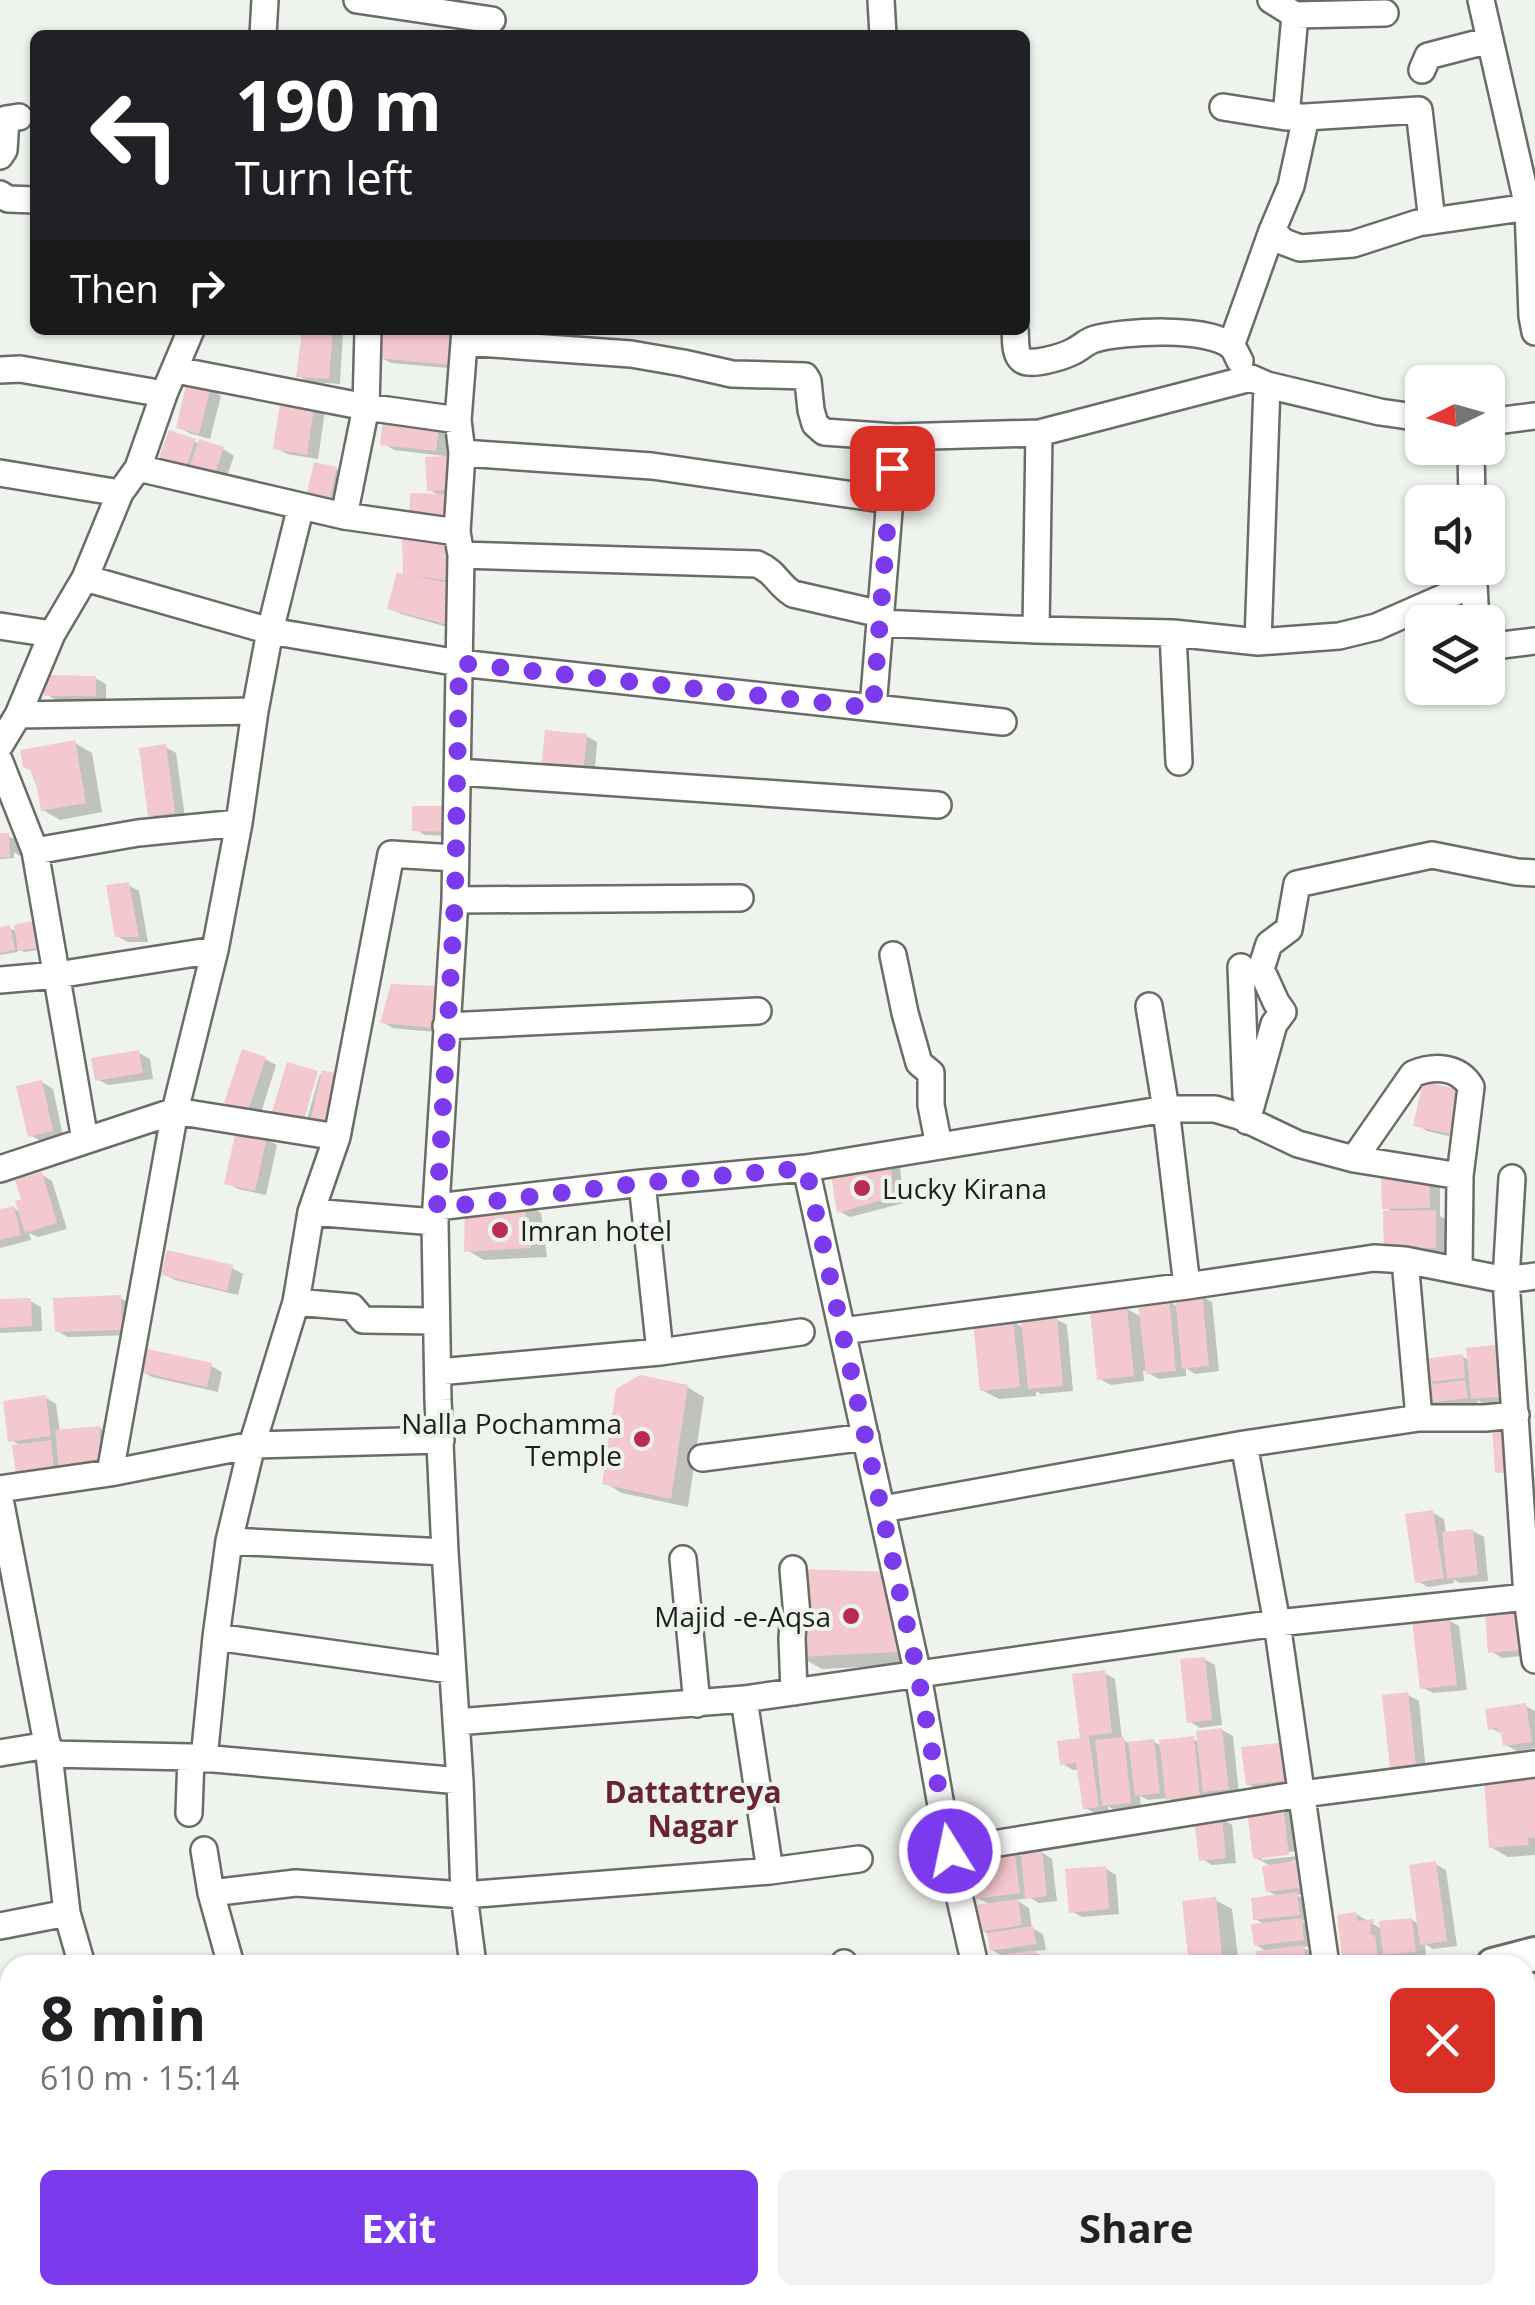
<!DOCTYPE html>
<meta charset="utf-8">
<style>
:root{--surface:#fff;--page:#f2f2f2;--text:#202124;--muted:#757577;--accent:#7c3aed}
body{margin:0;font-family:"Open Sans",sans-serif;background:var(--page);color:var(--text);height:100vh;display:flex;flex-direction:column;font-size:38px;white-space:nowrap}
*{box-sizing:border-box;margin:0}
p{font-size:32px;color:var(--muted)}
.icon{flex:none;width:55px;height:55px;fill:none;stroke:currentColor;stroke-width:2;stroke-linecap:round;stroke-linejoin:round}
.map{position:relative;flex:1;overflow:hidden}
.sheet{position:absolute;left:0px;top:1955px;width:1535px;height:350px;display:flex;flex-direction:column;background:var(--surface);border-radius:30px 30px 0 0;box-shadow:0 2px 8px #0004}
.sheet>*{flex:none}
.hud{position:absolute;left:30px;top:30px;width:1000px;height:305px;border-radius:15px;box-shadow:0 2px 8px #0004;background:#202124;color:#fff;overflow:hidden}
.needle{width:65px;rotate:265deg}
.fabs{position:absolute;left:1405px;top:365px;display:grid;gap:20px}
.fabs a{display:grid;place-items:center;width:100px;height:100px;border-radius:15px;background:var(--surface);box-shadow:0 2px 8px #0004;font-size:50px}
.pin{position:absolute;display:grid;place-items:center;width:85px;height:85px;color:#fff;margin:-42px;border-radius:20px;box-shadow:0 5px 15px #0006}
.me{position:absolute;width:110px;margin:-55px;rotate:350deg;stroke-linejoin:round;filter:drop-shadow(0 0 8px #0008)}
.turn{display:flex;align-items:center;gap:35px;height:210px;padding:0 40px;font-size:45px}
.turn .icon{width:130px;height:130px;stroke-width:2.5}
.turn b{display:block;font-size:70px;line-height:85px}
.then{display:flex;align-items:center;height:95px;padding:0 40px;background:#0003;gap:20px;font-size:38px}
.round{display:grid;place-items:center;flex:none;width:105px;height:105px;border-radius:15px;background:var(--page)}
.summary{display:flex;align-items:center;justify-content:space-between;height:170px;padding:0 40px}
h1{font-size:60px;font-weight:700;line-height:75px}
.button{display:flex;gap:20px;margin-top:auto;padding:20px 40px}
.button a{flex:1;height:115px;border-radius:15px;background:var(--accent);color:#fff;font-size:40px;font-weight:700;line-height:115px;text-align:center}
.button a+a{background:var(--page);color:var(--text)}
.map>svg:first-child{display:block}
.shadow{fill:#0003}
.building{fill:#f3c8cf}
.lines{fill:none;stroke-linecap:round;stroke-linejoin:round}
.minor-casing{stroke:#696c67;stroke-width:30}
.major-casing{stroke:#696c67;stroke-width:38}
.minor{stroke:#fff;stroke-width:25}
.major{stroke:#fff;stroke-width:32}
.route{stroke:#7c3aed;stroke-width:18;stroke-dasharray:0 32.4}
.poi-dot{fill:#b92a59;stroke:#eff3ed;stroke-width:4}
.labels{text-anchor:middle;dominant-baseline:central;stroke-width:8;stroke-linejoin:round;paint-order:stroke}
.poi-label{font-size:28px;fill:#1d1f1d;stroke:#eff3ed;text-anchor:start}
.neighbourhood-label{font-size:30px;font-weight:bold;fill:#682335;stroke:#eff3ed}
</style>
<div class="map">
<svg width="1535" height="2305" viewBox="0 0 1535 2305">
<rect width="100%" height="100%" fill="#eff3ed"/>
<path class="shadow" d="M304 330 343 332 340 384 309 382 298 376Z
M383 330 448 332 459 339 460 369 391 363 380 357Z
M210 389 221 396 210 439 189 433 178 427Z
M283 400 325 411 318 459 287 454 276 448Z
M438 429 449 435 447 458 459 465 460 495 440 496 430 490 445 456 394 450 383 443Z
M195 442 223 449 234 456 223 487 170 471Z
M336 469 347 475 340 507 320 502Z
M405 536 462 585 458 630 401 614 390 608 406 577Z
M95 678 106 684V701H58L47 695Z
M586 736 597 742 594 781 543 771Z
M75 743 92 753 102 812 60 820 43 810Z
M165 747 176 753 185 818 162 821 151 815Z
M415 808 461 836 425 835 415 829Z
M24 832 31 855 20 856 14 852V858L0 859V836H8L14 839 13 834Z
M128 885 139 891 148 942H128L117 936Z
M9 928 17 932 46 949 24 952 17 948 18 952 0 955V929Z
M437 989 445 1033 393 1028 383 1022Z
M139 1053 150 1059 153 1079 108 1085 97 1079Z
M265 1059 276 1065 260 1116 227 1102Z
M320 1074 323 1076 314 1128 305 1126Z
M42 1082 53 1089 63 1136 41 1141 30 1135Z
M1464 1093 1466 1140 1427 1131 1416 1124Z
M266 1139 277 1145 266 1195 238 1189 227 1183Z
M889 1161 900 1168 904 1203 850 1217 839 1211Z
M41 1174 52 1181 67 1229 38 1237 29 1233 31 1240 0 1248V1212L14 1208 21 1213 24 1201Z
M1429 1180 1440 1186V1216L1446 1219V1253L1397 1254 1395 1213 1384 1207Z
M524 1203 541 1213 547 1257 484 1260 467 1250Z
M232 1268 243 1274 238 1295 175 1280 164 1274Z
M1201 1296 1212 1302 1219 1371 1195 1374 1186 1368V1376L1159 1379 1143 1370 1144 1381 1111 1385 1100 1379 1127 1309 1143 1318 1169 1301 1178 1307Z
M120 1298 131 1304 132 1335 68 1337 57 1331Z
M30 1301 41 1307 42 1331 0 1333V1302Z
M1056 1319 1067 1325 1073 1391 1041 1394 1036 1391V1396L999 1399 982 1390 1013 1322 1024 1328Z
M1462 1356 1470 1361 1519 1401 1484 1404 1477 1400 1478 1404 1442 1408 1431 1402 1437 1386 1428 1381Z
M211 1366 222 1372 218 1392 152 1377 141 1371Z
M687 1387 704 1397 688 1507 622 1493 605 1483Z
M45 1397 56 1404 60 1432 100 1428 110 1435V1472L29 1479 22 1446 11 1440Z
M1433 1513 1444 1519 1446 1534 1473 1531 1484 1537 1488 1581 1460 1583 1453 1579 1454 1583 1428 1587 1417 1581Z
M892 1574 915 1588 921 1627V1664L822 1669 799 1656Z
M1487 1618 1532 1655 1502 1658 1491 1651Z
M1448 1620 1459 1626 1467 1690 1433 1693 1422 1687Z
M1204 1659 1215 1665 1222 1725 1200 1728 1189 1721Z
M1104 1673 1115 1679 1122 1739 1130 1744 1154 1742 1162 1746 1193 1739 1200 1743 1222 1730 1233 1736 1239 1794 1216 1797 1210 1793V1800L1179 1804 1168 1798 1148 1800 1140 1796 1141 1808 1116 1811 1108 1806 1109 1812 1096 1814 1085 1808 1079 1769 1073 1770 1062 1763 1083 1740Z
M1408 1695 1419 1701 1426 1771 1403 1773 1392 1767Z
M1525 1706 1535 1711V1748L1517 1751 1506 1745 1504 1734 1490 1728Z
M1279 1745 1290 1752 1294 1786 1259 1790 1248 1784Z
M1535 1779V1855L1508 1857 1491 1847Z
M1283 1808 1294 1814 1298 1851 1262 1855V1860L1298 1856 1299 1860 1290 1861 1306 1870 1310 1893 1296 1895 1308 1901 1310 1920 1301 1921 1312 1927 1314 1946 1302 1947 1314 1954 1316 1965H1261L1268 1952 1256 1945 1266 1925 1255 1919 1279 1897 1268 1891 1272 1867 1255 1857Z
M1221 1818 1232 1825 1236 1863 1212 1865 1202 1859Z
M1014 1852 1024 1858 1041 1852 1052 1859 1057 1901 1039 1903 1030 1898 1016 1900 1029 1908 1032 1928 1043 1934 1046 1950 1033 1951 1047 1959V1965H1041L1039 1957H1034L1035 1965H996L1004 1957 992 1950 990 1935 981 1930 991 1905 978 1898Z
M1435 1864 1446 1870 1457 1946 1433 1949 1425 1944 1426 1957 1396 1960 1388 1955 1389 1965H1346L1339 1917 1356 1914 1383 1930 1412 1920 1420 1925Z
M1105 1868 1116 1875 1119 1914 1082 1917 1071 1911Z
M1215 1900 1232 1909 1239 1965H1192Z
M1120 2295H1168V2305H1121Z"/>
<path class="building" d="M302 330H333L329 379 296 377Z
M381 330H449L450 365 377 358Z
M187 381 211 387 199 434 176 428Z
M281 397 315 402 307 455 273 449Z
M383 419 439 426 436 451 380 445Z
M169 430 196 439 183 476 156 466Z
M199 439 224 447 212 483 187 474Z
M448 456 450 490 427 491 425 457Z
M314 462 337 467 329 503 306 497Z
M410 493 450 494V525L409 524Z
M402 533 450 535 452 581 414 576 450 583 448 625 387 609 397 572 403 574Z
M44 675 96 676V696H44Z
M545 730 587 734 583 776 541 772Z
M75 740 86 803 41 811 37 788 30 770 23 767 20 750Z
M166 744 175 813 148 816 139 748Z
M412 806H451V832L412 831Z
M0 833H9L10 857H0Z
M129 882 139 937H115L106 885Z
M38 920 43 947 18 951 14 925Z
M10 925 15 950 0 953V927Z
M391 984 438 986 434 1028 380 1023Z
M242 1049 266 1057 248 1111 224 1103Z
M139 1050 143 1073 95 1081 91 1058Z
M287 1062 318 1071 303 1124 271 1115Z
M322 1070 348 1076 335 1128 310 1122Z
M42 1080 53 1131 28 1137 16 1086Z
M1423 1081 1465 1091 1455 1135 1413 1126Z
M236 1130 267 1137 255 1191 224 1184Z
M890 1159 894 1197 837 1213 830 1169Z
M42 1172 57 1223 25 1233 15 1201 21 1199 15 1180Z
M1429 1177 1430 1208 1382 1209 1381 1178Z
M524 1201 531 1248 464 1252 465 1208Z
M14 1206 21 1235 0 1240V1209Z
M1436 1210V1248L1384 1249 1383 1211Z
M167 1250 233 1265 227 1291 161 1275Z
M1202 1293 1209 1366 1182 1369 1175 1296Z
M121 1295 122 1330 55 1332 53 1298Z
M31 1298 32 1326 0 1328V1299Z
M1169 1299 1176 1371 1146 1374 1138 1302Z
M1127 1307 1134 1376 1097 1380 1090 1310Z
M1057 1316 1063 1386 1028 1389 1021 1320Z
M1013 1319 1020 1387 980 1391 973 1323Z
M1504 1344 1509 1396 1471 1399 1466 1348Z
M143 1348 212 1363 207 1387 139 1372Z
M1463 1354 1465 1378 1426 1382 1423 1359Z
M640 1375 688 1385 671 1499 602 1484 616 1389Z
M1465 1380 1468 1398 1429 1403 1426 1385Z
M46 1395 51 1436 8 1442 3 1401Z
M1515 1424 1518 1472 1495 1473 1492 1425Z
M100 1426 99 1467 59 1470 55 1430Z
M51 1440 54 1470 16 1474 12 1445Z
M1433 1510 1444 1578 1415 1583 1405 1514Z
M1473 1529 1478 1575 1447 1579 1442 1532Z
M799 1569 893 1572 899 1612V1652L797 1657Z
M1518 1612 1522 1650 1488 1653 1485 1615Z
M1449 1617 1457 1685 1420 1689 1412 1621Z
M1205 1657 1212 1720 1187 1723 1180 1659Z
M1105 1670 1112 1733 1089 1736 1099 1807 1083 1809 1076 1763 1060 1765 1057 1741 1080 1738 1072 1674Z
M1408 1692 1416 1765 1390 1769 1382 1695Z
M1526 1703 1532 1742 1503 1746 1501 1732 1497 1733V1728L1488 1730 1485 1709Z
M1222 1728 1229 1789 1203 1792 1196 1731Z
M1194 1736 1200 1795 1166 1800 1159 1740Z
M1124 1737 1131 1803 1102 1806 1095 1740Z
M1154 1739 1160 1793 1135 1796 1128 1742Z
M1280 1743 1284 1781 1246 1785 1241 1747Z
M1535 1776V1838H1528L1529 1845 1489 1848 1484 1780Z
M1283 1805 1289 1855 1253 1859 1247 1810Z
M1222 1816 1226 1858 1199 1861 1194 1819Z
M1014 1849 1020 1893 976 1899 970 1856Z
M1042 1850 1047 1896 1025 1899 1021 1852Z
M1296 1861 1300 1888 1266 1892 1262 1866Z
M1436 1861 1447 1941 1420 1945 1409 1865Z
M1106 1866 1109 1909 1069 1913 1065 1869Z
M1297 1892 1300 1915 1253 1920 1251 1898Z
M1216 1897 1223 1965H1189L1182 1901Z
M1018 1899 1022 1925 979 1932 975 1905Z
M1356 1912 1358 1921 1373 1919 1374 1923 1370 1924 1371 1935H1375L1379 1962 1343 1965 1337 1915Z
M1302 1918 1304 1940 1254 1946 1251 1924Z
M1412 1918 1416 1952 1383 1955 1379 1921Z
M1033 1926 1036 1944 990 1951 987 1933Z
M1304 1945 1306 1965H1258L1256 1951Z
M1036 1950 1038 1965H993L992 1956Z
M1117 2295H1158L1159 2305H1118Z"/>
<g class="lines">
<defs>
<path id="minor" d="M357 0 492 20
M881 0 883 35
M1271 0 1295 15
M1481 0 1528 207 1532 316 1535 332
M263 35 265 0
M1422 70 1428 56 1490 40
M1223 107 1286 117H1306L1291 186 1272 231 1231 346
M1286 117 1295 15 1385 13
M1306 117 1419 110 1432 221
M0 156 4 150 6 119 19 117
M0 194 8 199 35 200
M1272 231 1284 242 1300 248 1353 244 1418 223 1535 206
M465 330 458 420 462 453 457 532 461 555 455 900 435 1222 438 1400 445 1552 460 1781 464 1895 473 1965
M1015 330C1016 338 1014 354 1022 360 1031 367 1065 356 1074 351 1082 347 1087 341 1095 339 1123 331 1211 326 1232 347 1236 351 1237 356 1240 361
M464 342 631 354 683 363 732 374 805 376 808 381 811 410 815 424 824 432 895 437 1039 433 1251 378 1267 385 1380 412 1422 418
M0 370 20 369 164 394
M176 370 366 407 458 420
M1488 422 1535 416
M1471 448 1472 502
M462 453 652 466 889 500
M138 468 344 516 457 532
M0 473 120 493
M344 516 366 407 368 330
M461 555 757 564C777 573 776 583 793 594L881 614
M85 578 270 631 459 663 1003 722
M1474 584 1476 622
M880 623 1036 630 1173 633 1258 642 1339 636 1376 627 1474 584V568
M0 626 52 634
M1036 630 1039 433
M1173 633 1179 762
M1488 639 1502 645 1535 641
M1258 642 1267 385
M873 708 895 437
M255 711 270 631 301 506
M18 715 255 711 239 823
M0 745 18 715 52 634 85 578 120 493 138 468 164 394 191 330
M0 762 35 851 138 833 239 823 215 950 175 1111 0 1169
M458 772 938 805
M35 851 85 1140
M455 900 740 898
M893 955 905 1013 919 1063 931 1073V1105L939 1146
M1241 967 1246 1096
M0 980 57 975 215 950
M1149 1006 1166 1109 1187 1286
M446 1026 758 1011
M1247 1121 1274 1024 1283 1012 1276 1002 1261 969 1269 944 1289 929 1297 884 1432 855 1517 872 1535 873
M1354 1159 1413 1074C1434 1065 1459 1066 1471 1087L1460 1176
M806 1168 1166 1109H1215L1239 1116 1298 1144 1354 1159 1460 1176 1459 1270
M1512 1178 1506 1280 1527 1597 1535 1660
M642 1183 660 1352
M437 1207 642 1183 806 1168 842 1331 1187 1286 1374 1258 1405 1260 1419 1418
M311 1212 435 1222
M1405 1260 1506 1280 1535 1276
M296 1302 352 1307 363 1320 436 1321
M842 1331 918 1675 949 1851 975 1965
M438 1372 660 1352 801 1332
M1244 1444 1277 1623 1326 1965
M702 1458 866 1437
M110 1473 175 1111 337 1137
M0 1489 110 1473 252 1445 441 1440
M0 1499 49 1754 191 1757 460 1781
M883 1509 1244 1444 1419 1418H1485L1516 1415
M229 1541 445 1552
M683 1559 697 1704
M793 1569 797 1616 793 1623 792 1638 794 1692
M216 1637 451 1670
M744 1699 770 1871
M456 1722 744 1699 1277 1623 1527 1597
M0 1753 48 1745
M204 1759 216 1637 229 1541 252 1445 296 1302 311 1212 337 1137 391 854 454 858
M189 1813 191 1757
M204 1850 211 1893 231 1965
M949 1851 1302 1794 1535 1764
M211 1893 296 1883 464 1895 770 1871 859 1859
M67 1913 82 1965
M0 1926 67 1913 49 1754
M844 1963V1965
M1525 2103H1535
M1525 2228 1535 2227
M239 2295 240 2305
M453 2295 454 2305
M730 2295 731 2305
M796 2295 802 2305
M873 2295 879 2305
M1095 2295 1096 2305"/>
<path id="major" d="M1493 1965 1535 1954
M0 2303 50 2295"/>
</defs>
<use href="#minor" class="minor-casing"/>
<use href="#major" class="major-casing"/>
<use href="#minor" class="minor"/>
<use href="#major" class="major"/>
</g>
<g class="lines">
<path class="route" d="M892 468 873 708 459 663 455 900 437 1208 642 1183 806 1168 918 1675 950 1851"/>
</g>
<g class="poi-dot">
<circle cx="862" cy="1188" r="10"/>
<circle cx="500" cy="1230" r="10"/>
<circle cx="642" cy="1439" r="10"/>
<circle cx="851" cy="1616" r="10"/>
</g>
<g class="labels">
<g class="poi-label">
<text x="882" y="1188">Lucky Kirana</text>
<text x="520" y="1230">Imran hotel</text>
<text x="622" y="1423" text-anchor="end">Nalla Pochamma<tspan x="622" dy="32">Temple</tspan></text>
<text x="831" y="1616" text-anchor="end">Majid -e-Aqsa</text>
</g>
<g class="neighbourhood-label">
<text x="693" y="1791">Dattattreya<tspan x="693" dy="34">Nagar</tspan></text>
</g>
</g>
</svg>
<div class="fabs">
<a><svg class="needle" viewBox="-14 -14 28 28"><path d="M0-13l5 13h-10z" fill="#e53935"/><path d="M0 13l5-13h-10z" fill="#757577"/></svg></a>
<a><svg class="icon" aria-label="sound" viewBox="0 0 24 24"><path d="M4 9h4l5-4v14l-5-4H4zM17 9q2 3 0 6"/></svg></a>
<a><svg class="icon" aria-label="layers" viewBox="0 0 24 24"><path d="M12 4l9 5-9 5-9-5zM3 14l9 5 9-5"/></svg></a>
</div>
<div class="pin" style="left:892px;top:468px;background:#d93025"><svg class="icon" aria-label="arrive" viewBox="0 0 24 24"><path d="M6 21V4h12l-3 4 3 4H6"/></svg></div>
<svg class="me" style="left:950px;top:1851px" viewBox="-20 -20 40 40"><circle r="17" fill="#7c3aed" stroke="#fff" stroke-width="3"/><path d="M0-11L8 9 0 5-8 9z" fill="#fff"/></svg>
<div class="hud">
<div class="turn"><svg class="icon" aria-label="left" viewBox="0 0 24 24"><path d="M17 20v-9H6M10 6l-5 5 5 5"/></svg><div><b>190 m</b>Turn left</div></div>
<div class="then">Then<svg class="icon" aria-label="right" viewBox="0 0 24 24"><path d="M7 20v-9h11M14 6l5 5-5 5"/></svg></div>
</div>
<section class="sheet">
<div class="summary"><div><h1>8 min</h1><p>610 m · 15:14</p></div><a class="round" style="background:#d93025;color:#fff"><svg class="icon" aria-label="close" viewBox="0 0 24 24"><path d="M6 6l12 12M18 6L6 18"/></svg></a></div>
<div class="button"><a>Exit</a><a>Share</a></div>
</section>
</div>
